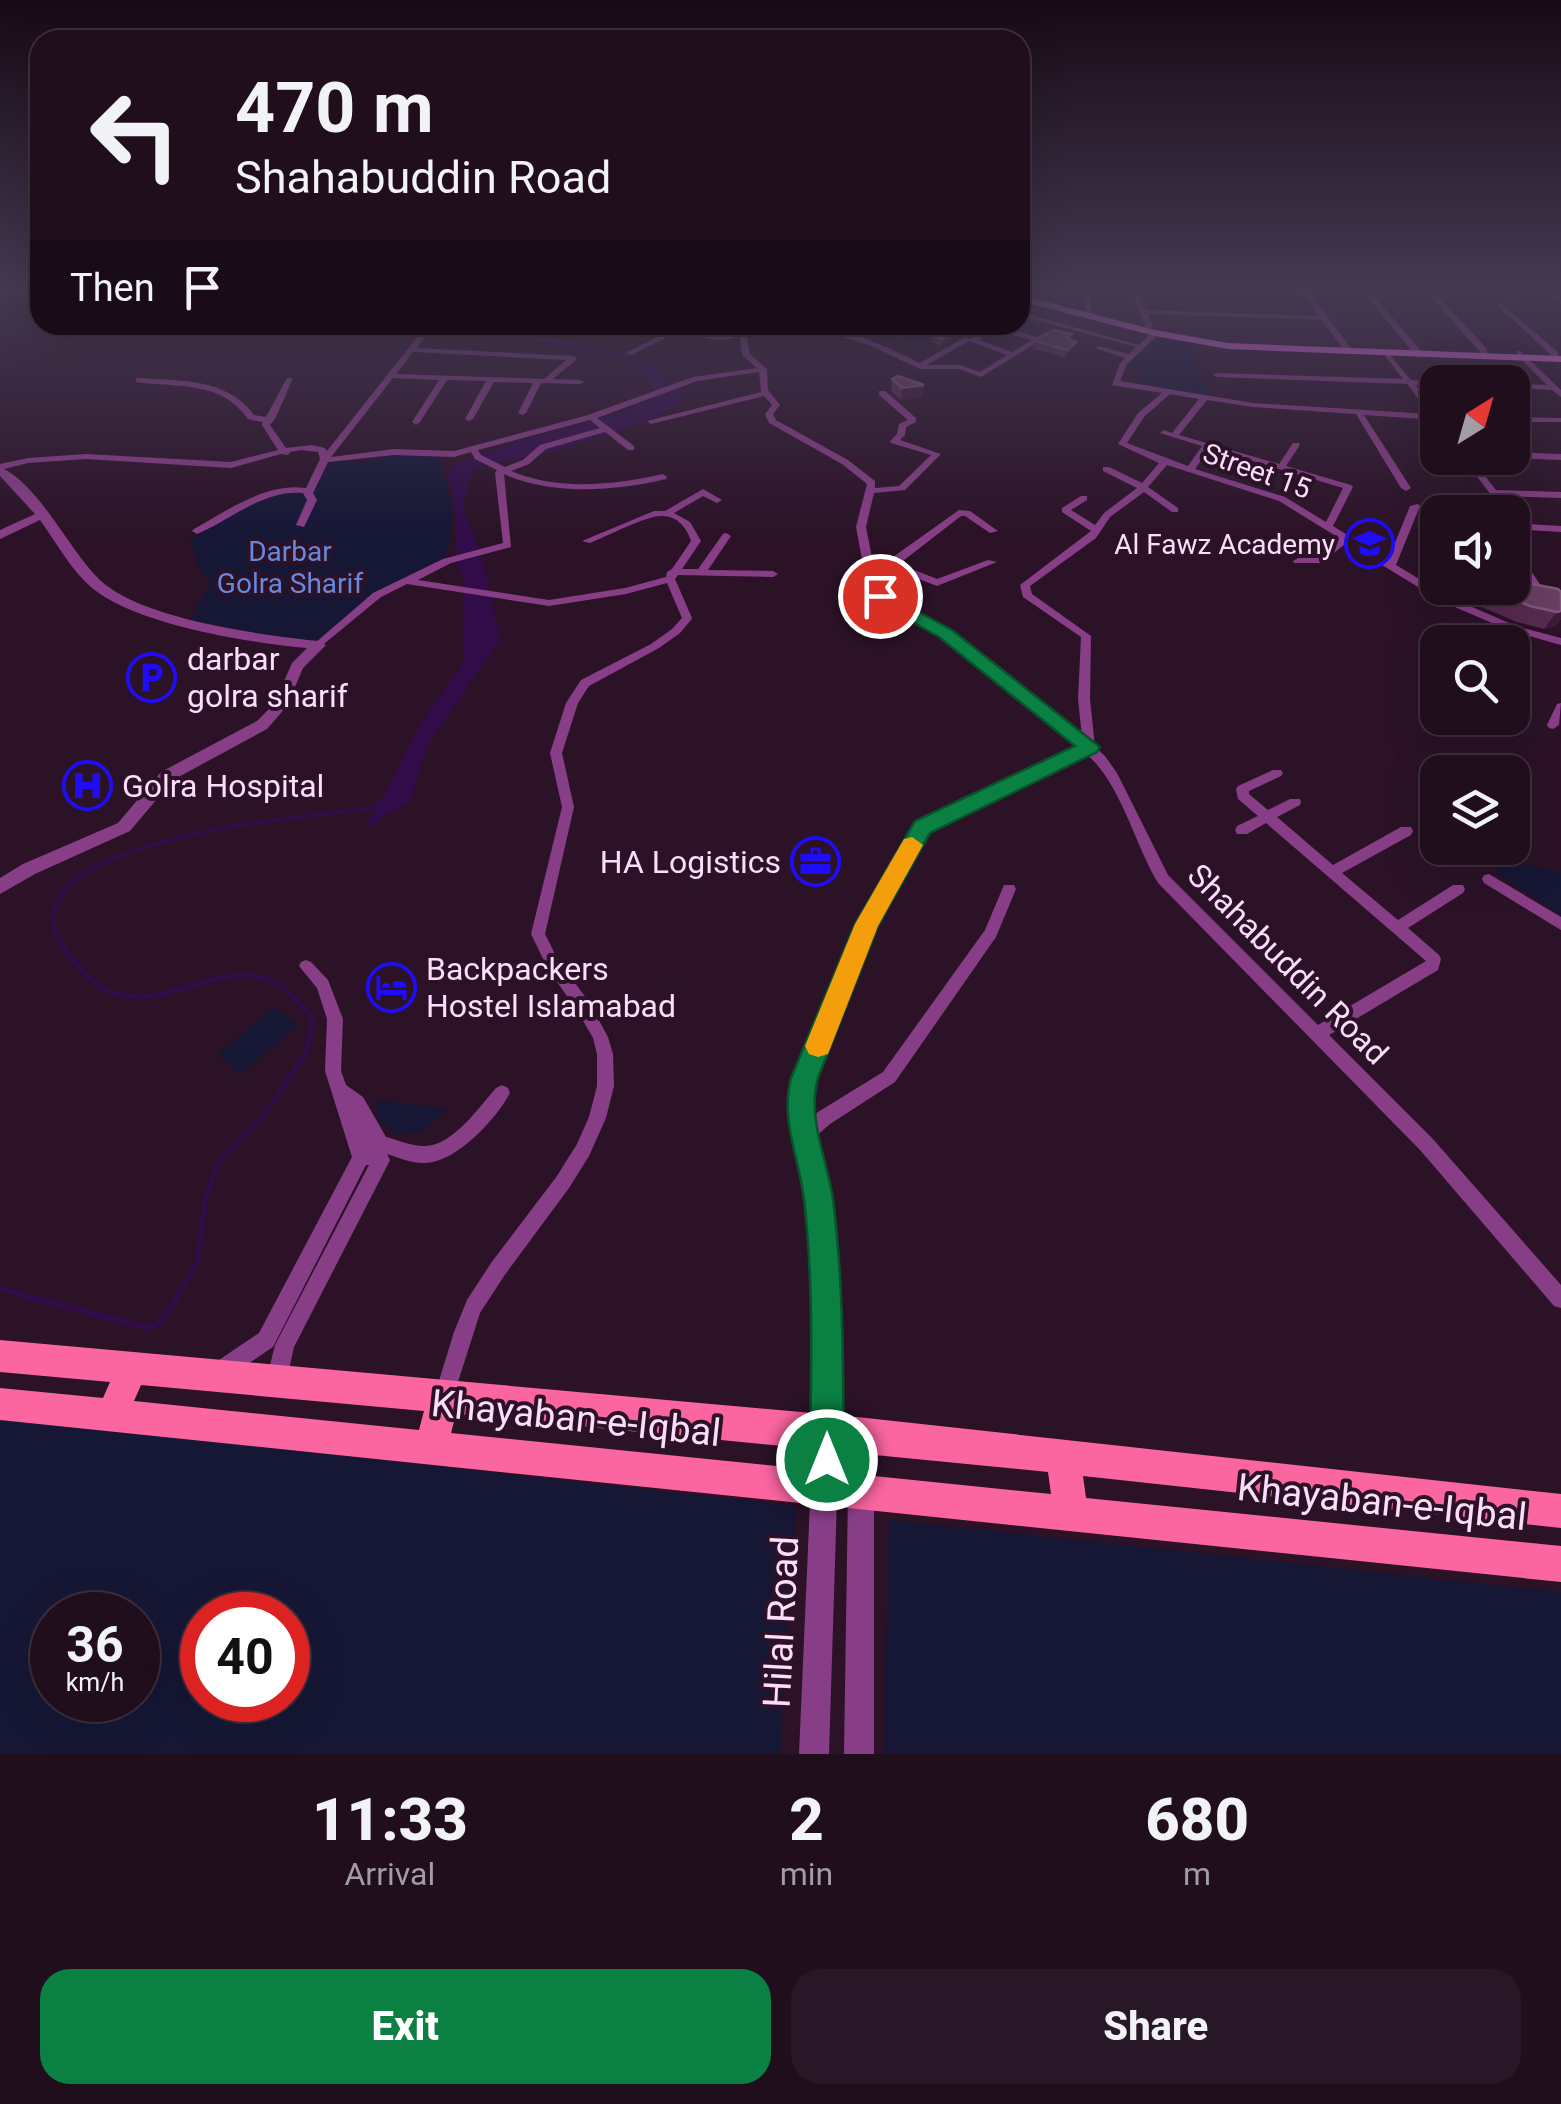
<!DOCTYPE html>
<style>
:root{--surface:#200e1d;--page:#281726;--text:#f1f3f6;--muted:#a29ca4;--line:#3d2e3b;--accent:#0b8043}
body{margin:0;font-family:Roboto,sans-serif;background:var(--page);color:var(--text);height:100vh;display:flex;flex-direction:column;font-size:38px;white-space:nowrap}
*{box-sizing:border-box;margin:0}
p{font-size:32px;color:var(--muted)}
.icon{flex:none;width:55px;height:55px;fill:none;stroke:currentColor;stroke-width:2;stroke-linecap:round;stroke-linejoin:round}
.map{position:relative;height:1754px;overflow:hidden}
.sheet{display:flex;flex-direction:column;background:var(--surface);flex:1}
.sheet>*{flex:none}
.guide{position:absolute;left:30px;top:30px;width:1000px;height:305px;border-radius:30px;box-shadow:0 10px 40px #0002,0 0 0 2px var(--line);background:#200e1d;color:var(--text);overflow:hidden}
.needle{width:65px;rotate:37deg}
.tools{position:absolute;left:1420px;top:365px;display:grid;gap:20px}
.tools a{display:grid;place-items:center;width:110px;height:110px;border-radius:20px;background:var(--surface);box-shadow:0 10px 40px #0002,0 0 0 2px var(--line);font-size:50px}
.speed{position:absolute;left:30px;top:1592px;display:flex;gap:20px;font-size:50px;font-weight:700;text-align:center}
.speed>*{display:grid;place-content:center;width:130px;height:130px;border-radius:50%;background:var(--surface);box-shadow:0 10px 40px #0002,0 0 0 2px var(--line);line-height:1}
.speed small{font-size:25px;font-weight:400}
.speed .limit{border:15px solid #d22;background:#fff;color:#111}
.pin{position:absolute;display:grid;place-items:center;width:85px;height:85px;color:#fff;margin:-42px;border:5px solid #fff;border-radius:50%;box-shadow:0 2px 10px #0007}
.me{position:absolute;width:110px;margin:-55px;rotate:0deg;stroke-linejoin:round;filter:drop-shadow(0 0 8px #0008)}
.turn{display:flex;align-items:center;gap:35px;height:210px;padding:0 40px;font-size:45px}
.turn .icon{width:130px;height:130px;stroke-width:2.5}
.turn b{display:block;font-size:70px;line-height:85px}
.then{display:flex;align-items:center;height:95px;padding:0 40px;background:#0003;gap:20px;font-size:38px}
.eta{display:flex;justify-content:space-evenly;align-items:center;height:170px;text-align:center}
.eta b{font-size:60px;font-weight:800;line-height:70px}
.primary-button{display:flex;gap:20px;margin-top:auto;padding:20px 40px}
.primary-button a{flex:1;height:115px;border-radius:30px;background:var(--accent);color:#fff;font-size:40px;font-weight:800;line-height:115px;text-align:center}
.primary-button a+a{background:var(--page);color:var(--text)}
.map>svg:first-child{display:block}
.green{fill:#151735;fill-rule:evenodd}
.water{fill:#310c49}
.lines{fill:none;stroke-linecap:round;stroke-linejoin:round}
.stream-far3{stroke:#310c49;stroke-width:2.5}
.stream-far2{stroke:#310c49;stroke-width:4}
.stream-far1{stroke:#310c49;stroke-width:5}
.stream{stroke:#310c49;stroke-width:6}
.minor{fill:#883e87;fill-rule:evenodd}
.tertiary{fill:#883e87;fill-rule:evenodd}
.secondary{fill:#fc75fc;fill-rule:evenodd}
.primary{fill:#fb66a1;fill-rule:evenodd}
.wall{fill:#582b50}
.shaded-wall{fill:#3e1938}
.building{fill:#693e62;stroke:#81577a;stroke-width:2.5}
.route{fill:#0b8043;stroke:#07532c;stroke-width:2.5}
.slow{fill:#f59e0b}
.labels{text-anchor:middle;dominant-baseline:central;stroke-width:8;stroke-linejoin:round;paint-order:stroke}
.far-street-label{font-size:28px;fill:#fedcfb;stroke:#2b1227}
.far-poi-label{font-size:28px;fill:#fedcfb;stroke:#2b1227;text-anchor:end}
.far-park-label{font-size:28px;fill:#6888de;stroke:#2b1227}
.poi-label{font-size:32px;fill:#fedcfb;stroke:#2b1227;text-anchor:start}
.street-label{font-size:32px;fill:#fedcfb;stroke:#2b1227}
.near-street-label{font-size:38px;fill:#fedcfb;stroke:#2b1227}
</style>
<div class="map">
<svg width="1561" height="1754" viewBox="0 0 1561 1754">
<rect width="100%" height="100%" fill="#2b1227"/>
<path class="green" d="M1429 289 1542 291 1548 296 1519 294 1527 304 1439 299Z
M813 325H957L920 346 899 336 881 345Z
M1157 336 1194 344C1190 367 1203 383 1217 399L1137 386 1141 369 1127 366Z
M393 455 439 457 453 513 446 559 374 592 321 637 302 641 190 620 211 582 199 568 190 539 252 504 320 482 329 461 359 462Z
M1502 861 1561 872V915L1500 876 1496 870Z
M275 1007 298 1025 240 1074 218 1054Z
M375 1100 447 1109 424 1130 397 1135 378 1120Z
M0 1418 796 1506 780 1754H0ZM52 1615H138V1700H52ZM202 1615H288V1700H202Z
M889 1520 1561 1592V1754H884Z"/>
<path class="water" d="M529 325H546L560 340 647 360 679 389V405C626 433 533 459 473 467L463 506 485 567 500 640 426 748 410 803 385 815 375 826 366 824 376 812 416 730 464 662V580C447 550 464 512 447 478L454 465C518 436 591 428 655 398 655 388 651 386 646 378 619 339 550 364 529 325Z"/>
<g class="lines">
<path class="stream-far3" d="M454 494 458 514"/>
<path class="stream-far2" d="M61 944C0 839 320 814 372 809L382 799"/>
<path class="stream-far1" d="M59 941C70 956 85 977 101 987 175 1029 242 918 313 1019L306 1053 264 1115 219 1162 206 1195 197 1264 176 1298
M0 1289 35 1298"/>
<path class="stream" d="M25 1296 149 1328 162 1321 178 1296"/>
<path class="minor" d="M1020 289H1023V295L1020 296Z
M1082 289H1088L1092 313 1086 312Z
M1131 289H1138L1146 310 1319 316 1305 296 1187 289 1302 292 1300 289H1307L1353 351 1346 353 1322 320 1148 314 1153 327 1146 329Z
M1361 289H1368L1421 351V355H1415Z
M1424 289H1431L1487 349V353H1481Z
M1542 289H1550L1561 299V304Z
M1498 304H1502L1558 352V356H1552L1498 306Z
M1020 312 1139 345 1152 331H1158V335L1127 364 1120 381 1253 403 1430 414 1407 384 1217 377 1213 375 1217 373 1403 379 1382 352 1386 350 1411 380 1442 382H1438V385H1415L1438 413V420L1364 415 1411 488 1406 491 1401 488 1356 414 1253 407 1207 400 1179 435 1279 464 1293 443H1299L1300 445 1286 466 1351 485 1353 487 1333 526 1388 560 1410 506 1418 504 1420 506 1396 565 1449 597 1516 626 1561 638V645L1508 630 1441 601 1346 543 1322 563H1294L1293 561 1298 558H1316L1339 538 1279 501 1167 465 1148 487 1178 508V512H1172L1144 492 1110 517 1096 538 1030 586 1032 594 1091 636 1090 699 1095 747 1105 756 1117 773 1168 875 1318 1025 1426 961 1266 823 1247 834H1237L1235 830 1237 826 1258 816 1238 799 1236 789 1238 786 1273 770H1281L1283 773 1281 776 1249 791V794L1268 810 1290 799H1300L1301 802 1300 805 1277 817 1333 865 1401 827H1411L1413 831 1411 835 1342 873 1398 920 1453 885H1463L1465 889 1463 893 1408 928 1439 955 1441 959 1438 970 1329 1035 1432 1138 1561 1285V1308L1554 1306 1420 1150 1158 883C1135 845 1120 781 1086 754L928 831 874 926 813 1078 810 1094V1120L818 1112 883 1072 985 930 1004 885H1014L1016 889 996 937 895 1082 830 1124 813 1139C818 1160 824 1180 827 1201 838 1276 837 1353 836 1429L833 1436 826 1439 819 1436 816 1429 817 1343 814 1255 809 1198 795 1138 793 1109 797 1078 860 924 918 823 1078 747 942 636 870 592 866 581 856 527 867 484 842 464 769 423 765 414 772 405 764 396 651 424 647 421 761 392 759 372 697 381 597 418 634 446V450H628L605 432 546 449 529 464 511 471C558 491 615 485 663 474L667 477 666 479C614 491 554 496 504 474L511 547 451 563 418 580 549 600 625 588 666 577 667 572 672 569 691 541C687 528 677 515 661 516 646 516 607 536 590 543L582 541 654 511H665L703 489 722 500 717 503 703 496 674 513 690 522 701 541 682 569H698L723 534 726 533 731 536 708 570 773 571 778 574 773 577 678 575 675 579 692 618 691 620 680 633 659 648 589 686 578 703 562 753 574 807 545 934 558 960 589 1002 608 1037 613 1054 614 1086 606 1118 589 1156 569 1188 504 1276 480 1313 451 1404 444 1407 437 1404 434 1397 454 1332 467 1300 491 1263 557 1176 577 1144 589 1117 597 1086V1054L593 1038 578 1012 548 969 531 934 562 807 550 753 566 703 581 680 651 644 672 629 682 618 667 583 626 594 549 606 407 584 381 597 319 648 315 647V643L373 593 443 559 503 543 495 473 497 470 475 459 471 452 454 457 394 455 328 462 313 493 317 500 304 527 296 525 307 500 303 493C264 489 231 520 197 534L192 531 194 529C227 511 266 482 306 488L320 459 318 452 301 450 290 452 288 455 281 454 231 468 86 459 28 463 0 470V464L28 458 86 454 231 462 278 450 262 425V422L248 419C220 380 179 388 136 382V378H139C181 381 227 378 254 415L266 417 287 378H293L276 417 270 425 286 448 312 445 325 448 327 451 422 331 321 327 317 325 426 327 435 325 433 327 522 331 526 333 525 335 430 331 417 348 573 356 577 358 576 360 553 379 580 380 584 382 580 384 541 383 526 413 522 415 518 413 533 383 494 382 473 419 469 421 465 419 486 381 447 380 420 422 416 425 412 422 439 380 393 378 331 457 394 449 454 451 588 415 693 377 757 368 742 355 740 336C718 345 702 337 681 330L632 355 625 353 680 326C696 330 715 341 731 335 741 331 744 326 755 325L746 332 750 354 767 369 768 390 780 405 773 414 776 420 848 460 875 481V488L899 486 931 455 891 443 890 441 897 434 899 424 908 420 879 395V391H885L916 418V422L906 427 905 435 900 440 941 454 905 490 874 493 866 527 875 573 886 562 959 510 970 511 998 531 990 533 965 516H961L899 564 937 579 988 560 997 562 937 586 893 569 877 581 879 589 950 632 1082 737 1078 699 1081 637 1023 597 1020 585 1091 531 1062 512V508L1081 496H1087V500L1071 510 1095 525 1104 513 1137 488 1103 471V467H1109L1142 483 1159 463 1118 444 1138 413 1162 393 1112 385 1120 363 1125 358 1095 348 1099 346 1129 354 1136 347 1020 316ZM413 352 566 360 544 379 396 374ZM1170 394 1199 399 1172 433 1164 430 1160 433 1202 446 1188 466 1127 443 1144 417ZM590 420 600 428 540 445 523 460 505 467 481 455 478 450ZM1209 448 1343 488 1326 522 1285 497 1195 469Z
M285 325H294L284 334H278V330Z
M805 325C843 325 886 347 920 363L965 337 971 339 990 325H999L1037 337 1045 333 1049 335 981 377 959 369H920L869 345ZM993 330 1032 340 1012 352 979 340ZM969 341 1007 355 980 372 960 365H927Z
M1520 351 1561 390V397L1552 390 1512 388V384L1547 385 1517 355V351Z
M1512 417 1561 418V422H1512Z
M1512 452 1561 454V460L1512 458Z
M1463 458H1471L1496 490 1561 492V498L1501 496 1513 512H1504Z
M1512 523 1561 526V532L1512 529Z
M1512 550 1517 551 1542 587 1561 599V607C1541 598 1512 574 1512 550Z
M1561 703 1559 725 1553 729 1549 728 1547 725 1557 704Z
M1489 874 1561 917V930L1484 883 1482 879 1484 875Z
M306 960 311 962 328 980 343 1019 341 1071 346 1085 363 1097 386 1137C398 1140 411 1146 424 1146 452 1147 479 1107 496 1088L502 1085 508 1088 510 1093C496 1119 458 1161 426 1163 413 1164 400 1158 387 1154L390 1160 387 1166 294 1347 290 1365 293 1383 290 1390 283 1393 276 1390 270 1365 275 1345 369 1165H366L273 1347 227 1378 220 1381 213 1378 210 1371 213 1364 259 1333 352 1157 325 1071 327 1019 317 988 299 966 301 962Z"/>
<path class="tertiary" d="M0 467C38 484 66 544 95 575 133 619 262 635 319 641L326 645 303 668 287 706 267 729 173 780 130 831 35 874 0 894V878L23 864 118 823 161 772 257 721 274 704 292 663 307 648C250 643 137 625 92 588 71 570 56 542 40 520L0 539V530L35 514 0 476Z
M826 1421 835 1425 839 1434 829 1754H799L813 1434 817 1425Z
M857 1421 866 1425 870 1434 874 1492V1754H844L848 1492 844 1434 848 1425Z"/>
<path class="secondary" d="M1020 295 1155 330 1228 343 1561 356V362L1228 349 1155 336 1020 301Z"/>
<path class="primary" d="M0 1340 857 1417 1561 1494V1528L1083 1476 1086 1498 1561 1546V1582L0 1420V1388L103 1398 110 1382 0 1372ZM141 1385 424 1411 419 1430 134 1401ZM456 1414 1048 1472 1051 1494 451 1433Z"/>
</g>
<path class="wall" d="M953 332 952 340 941 347 932 342V335Z
M1070 339 1076 342 1074 349 1065 358 1034 349 1035 341Z
M892 379 923 397 901 400 891 391Z
M1449 588H1507L1519 594 1561 592V619L1555 626 1544 629 1517 622 1458 597Z"/>
<path class="shaded-wall" d="M953 332 952 340 941 347 942 339Z
M1076 342 1074 349 1065 358 1067 350Z
M924 385 923 397 901 400 902 388Z
M1561 611V619L1555 626 1544 629 1557 612Z"/>
<path class="building" d="M945 329 953 332 942 339 932 335Z
M1053 330 1072 334 1067 338 1076 342 1067 350 1035 341Z
M898 376 924 385 902 388 892 379Z
M1532 584 1558 589 1561 592V611L1557 612 1530 606 1488 588H1507L1519 594Z"/>
<linearGradient id="sky" x2="0" y2="1"><stop stop-color="#180a15"/><stop offset="0.54" stop-color="#443952"/><stop offset="1" stop-color="#443952" stop-opacity="0"/></linearGradient>
<rect width="1561" height="535" fill="url(#sky)"/>
<path class="route" d="M880 591 952 630 1100 747 1097 752 930 833 878 926 818 1078C807 1119 827 1158 833 1199 844 1285 843 1374 844 1460L839 1472 827 1477 815 1472 810 1460C811 1374 814 1285 804 1199 799 1158 780 1119 791 1078L855 924 915 821 1075 746 939 637 874 600 872 596Z"/>
<path class="slow" d="M912 837 923 845 878 926 828 1054 818 1057 809 1054 805 1046 855 924 904 839Z"/>
<defs>
<symbol id="school-ring" viewBox="-11 -11 22 22"><circle r="9.5" fill="#2b1227" stroke="#1f0df9" stroke-width="1.5"/><path d="M0-5L7-2L0 1L-7-2ZM-4 1L0 2.5L4 1V4Q0 6-4 4Z" fill="#1f0df9"/></symbol>
<symbol id="parking-ring" viewBox="-11 -11 22 22"><circle r="9.5" fill="#2b1227" stroke="#1f0df9" stroke-width="1.5"/><path d="M-3.5-5.5H1a3.5 3.5 0 0 1 0 7H-1V5.5H-3.5ZM-1-3.4V-.6H.8a1.4 1.4 0 0 0 0-2.8Z" fill="#1f0df9"/></symbol>
<symbol id="hospital-ring" viewBox="-11 -11 22 22"><circle r="9.5" fill="#2b1227" stroke="#1f0df9" stroke-width="1.5"/><path d="M-5-5h3v3.5h4V-5h3V5h-3V1.5h-4V5h-3Z" fill="#1f0df9"/></symbol>
<symbol id="office-ring" viewBox="-11 -11 22 22"><circle r="9.5" fill="#2b1227" stroke="#1f0df9" stroke-width="1.5"/><path d="M-6-3h4V-5.5h4V-3h4V5H-6ZM-1-4.5V-3h2v-1.5ZM-6 0V1H6V0Z" fill="#1f0df9"/></symbol>
<symbol id="hotel-ring" viewBox="-11 -11 22 22"><circle r="9.5" fill="#2b1227" stroke="#1f0df9" stroke-width="1.5"/><path d="M-6-4.5h1.5V1H6V5H4.5V3h-9V5H-6ZM-4 0a1.8 1.8 0 1 1 3.6 0ZM.5 0V-2.5h3Q6-2.5 6 0Z" fill="#1f0df9"/></symbol>
</defs>
<g fill-rule="evenodd">
<use href="#school-ring" x="1342" y="516" width="55" height="55"/>
<use href="#parking-ring" x="124" y="650" width="55" height="55"/>
<use href="#hospital-ring" x="60" y="758" width="55" height="55"/>
<use href="#office-ring" x="788" y="834" width="55" height="55"/>
<use href="#hotel-ring" x="364" y="960" width="55" height="55"/>
</g>
<g class="labels">
<g class="far-street-label">
<text transform="translate(1257 471) rotate(20)">Street 15</text>
</g>
<g class="far-poi-label">
<text x="1335" y="544">Al Fawz Academy</text>
</g>
<g class="far-park-label">
<text x="290" y="551">Darbar<tspan x="290" dy="32">Golra Sharif</tspan></text>
</g>
<g class="poi-label">
<text x="187" y="659">darbar<tspan x="187" dy="37">golra sharif</tspan></text>
<text x="122" y="786">Golra Hospital</text>
<text x="781" y="862" text-anchor="end">HA Logistics</text>
<text x="426" y="969">Backpackers<tspan x="426" dy="37">Hostel Islamabad</tspan></text>
</g>
<g class="street-label">
<text transform="translate(1288 964) rotate(45)">Shahabuddin Road</text>
</g>
<g class="near-street-label">
<text transform="translate(576 1418) rotate(6)">Khayaban-e-Iqbal</text>
<text transform="translate(1382 1502) rotate(6)">Khayaban-e-Iqbal</text>
<text transform="translate(781 1622) rotate(-87)">Hilal Road</text>
</g>
</g>
</svg>
<div class="tools">
<a><svg class="needle" viewBox="-14 -14 28 28"><path d="M0-13l5 13h-10z" fill="#e53935"/><path d="M0 13l5-13h-10z" fill="#a29ca4"/></svg></a>
<a><svg class="icon" aria-label="sound" viewBox="0 0 24 24"><path d="M4 9h4l5-4v14l-5-4H4zM17 9q2 3 0 6"/></svg></a>
<a><svg class="icon" aria-label="search" viewBox="0 0 24 24"><circle cx="10" cy="10" r="6"/><path d="M15 15l6 6"/></svg></a>
<a><svg class="icon" aria-label="layers" viewBox="0 0 24 24"><path d="M12 4l9 5-9 5-9-5zM3 14l9 5 9-5"/></svg></a>
</div>
<div class="speed"><div>36<small>km/h</small></div><div class="limit">40</div></div>
<div class="pin" style="left:880px;top:596px;background:#d93025"><svg class="icon" aria-label="arrive" viewBox="0 0 24 24"><path d="M6 21V4h12l-3 4 3 4H6"/></svg></div>
<svg class="me" style="left:827px;top:1460px" viewBox="-20 -20 40 40"><circle r="17" fill="#0b8043" stroke="#fff" stroke-width="3"/><path d="M0-11L8 9 0 5-8 9z" fill="#fff"/></svg>
<div class="guide">
<div class="turn"><svg class="icon" aria-label="left" viewBox="0 0 24 24"><path d="M17 20v-9H6M10 6l-5 5 5 5"/></svg><div><b>470 m</b>Shahabuddin Road</div></div>
<div class="then">Then<svg class="icon" aria-label="arrive" viewBox="0 0 24 24"><path d="M6 21V4h12l-3 4 3 4H6"/></svg></div>
</div>
</div>
<section class="sheet">
<div class="eta">
<div><b>11:33</b><p>Arrival</p></div>
<div><b>2</b><p>min</p></div>
<div><b>680</b><p>m</p></div>
</div>
<div class="primary-button"><a>Exit</a><a>Share</a></div>
</section>
